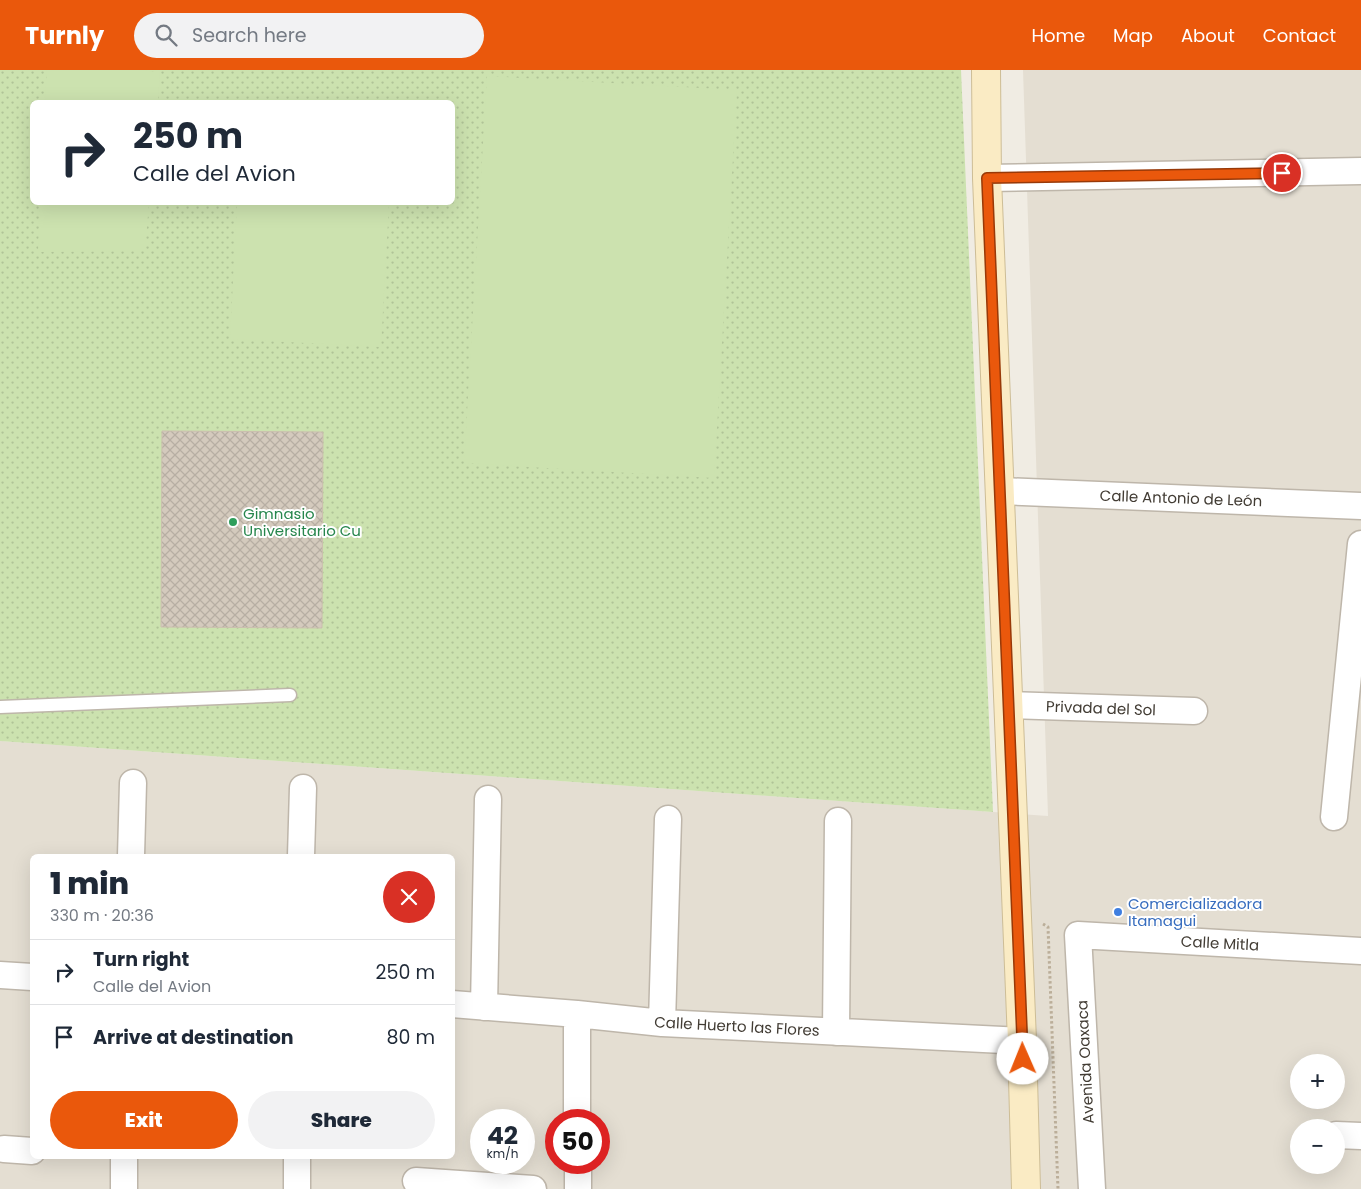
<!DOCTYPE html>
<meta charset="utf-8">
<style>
:root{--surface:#fff;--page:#f2f2f3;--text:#1f2937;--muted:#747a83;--line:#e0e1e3;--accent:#ea580c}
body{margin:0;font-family:Poppins,sans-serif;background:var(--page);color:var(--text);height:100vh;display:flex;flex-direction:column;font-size:19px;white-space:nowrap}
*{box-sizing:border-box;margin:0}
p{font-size:16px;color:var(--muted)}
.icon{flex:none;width:28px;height:28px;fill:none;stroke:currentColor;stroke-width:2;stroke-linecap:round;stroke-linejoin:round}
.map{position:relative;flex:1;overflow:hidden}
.details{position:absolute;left:30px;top:784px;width:425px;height:305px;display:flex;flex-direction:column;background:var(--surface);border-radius:8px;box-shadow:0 5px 20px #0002}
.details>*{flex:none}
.guide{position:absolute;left:30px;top:30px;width:425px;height:105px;border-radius:8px;box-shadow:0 5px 20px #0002;background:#fff;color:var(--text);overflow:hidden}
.controls{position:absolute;left:1290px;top:984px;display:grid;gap:10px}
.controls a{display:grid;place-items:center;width:55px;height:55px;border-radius:50%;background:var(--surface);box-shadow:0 5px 20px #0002;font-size:25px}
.speed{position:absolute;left:470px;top:1039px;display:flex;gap:10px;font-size:25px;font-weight:700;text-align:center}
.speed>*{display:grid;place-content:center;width:65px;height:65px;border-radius:50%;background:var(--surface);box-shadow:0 5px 20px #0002;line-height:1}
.speed small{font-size:12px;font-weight:400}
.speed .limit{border:8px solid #d22;background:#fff;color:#111}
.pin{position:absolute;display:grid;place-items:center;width:42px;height:42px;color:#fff;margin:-21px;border:2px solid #fff;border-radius:50%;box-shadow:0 1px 5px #0007}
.me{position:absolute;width:55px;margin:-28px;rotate:359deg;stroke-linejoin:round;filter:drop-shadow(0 0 4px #0008)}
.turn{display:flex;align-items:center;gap:18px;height:105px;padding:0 20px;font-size:22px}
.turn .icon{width:65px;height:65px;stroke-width:2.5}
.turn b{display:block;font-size:35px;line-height:42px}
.round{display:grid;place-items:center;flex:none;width:52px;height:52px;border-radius:26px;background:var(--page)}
.summary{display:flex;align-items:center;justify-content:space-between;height:85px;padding:0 20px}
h1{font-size:30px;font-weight:800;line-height:38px}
.cta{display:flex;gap:10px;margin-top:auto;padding:10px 20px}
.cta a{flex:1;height:58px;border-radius:30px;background:var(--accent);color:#fff;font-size:20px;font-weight:800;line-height:58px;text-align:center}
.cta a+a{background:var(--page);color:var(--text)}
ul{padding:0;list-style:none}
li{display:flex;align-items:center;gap:15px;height:65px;padding:0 20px;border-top:1px solid var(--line)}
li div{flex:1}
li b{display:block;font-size:19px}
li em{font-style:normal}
header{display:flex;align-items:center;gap:30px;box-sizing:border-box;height:70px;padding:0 25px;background:var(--accent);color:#fff}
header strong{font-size:24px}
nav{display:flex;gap:28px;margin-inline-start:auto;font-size:18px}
.search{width:350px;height:45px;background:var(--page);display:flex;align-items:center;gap:12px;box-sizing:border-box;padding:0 18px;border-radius:28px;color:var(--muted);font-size:19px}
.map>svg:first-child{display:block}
.residential{fill:#e4ded2;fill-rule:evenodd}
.park{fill:url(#park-dots);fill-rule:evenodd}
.pitch{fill:#cce2af}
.building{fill:url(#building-cross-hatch);stroke:#cbbfae}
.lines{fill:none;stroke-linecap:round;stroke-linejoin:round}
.service-casing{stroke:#beb6aa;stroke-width:15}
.minor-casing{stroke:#beb6aa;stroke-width:29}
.secondary-casing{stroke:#cdbd96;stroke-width:30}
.path{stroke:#bbae99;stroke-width:3;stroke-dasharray:2.5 2.5;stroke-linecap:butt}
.service{stroke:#fff;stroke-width:12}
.minor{stroke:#fff;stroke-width:26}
.secondary{stroke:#faebc4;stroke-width:28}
.route-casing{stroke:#983908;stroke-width:12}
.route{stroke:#ea580c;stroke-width:9}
.leisure-dot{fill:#2e9e5b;stroke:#fff;stroke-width:2}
.shop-dot{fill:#3f7fe0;stroke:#fff;stroke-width:2}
.labels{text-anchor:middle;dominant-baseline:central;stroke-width:4;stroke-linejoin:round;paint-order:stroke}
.street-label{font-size:15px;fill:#423c34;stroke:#fff}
.leisure-label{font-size:15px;fill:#27864d;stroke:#fff;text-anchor:start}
.shop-label{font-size:15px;fill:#366cbe;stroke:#fff;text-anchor:start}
</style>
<header>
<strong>Turnly</strong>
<div class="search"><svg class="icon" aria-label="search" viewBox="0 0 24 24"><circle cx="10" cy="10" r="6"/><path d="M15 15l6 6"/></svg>Search here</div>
<nav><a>Home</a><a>Map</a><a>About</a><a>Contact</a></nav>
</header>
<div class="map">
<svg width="1361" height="1119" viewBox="0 0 1361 1119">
<defs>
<pattern id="park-dots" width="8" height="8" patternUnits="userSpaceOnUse" patternTransform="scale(1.25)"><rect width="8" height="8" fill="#cce2af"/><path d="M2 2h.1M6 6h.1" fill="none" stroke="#b0c397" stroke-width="1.8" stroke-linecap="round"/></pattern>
<pattern id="building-cross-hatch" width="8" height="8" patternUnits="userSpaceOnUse" patternTransform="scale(1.25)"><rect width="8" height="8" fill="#d4cabd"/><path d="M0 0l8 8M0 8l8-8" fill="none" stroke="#b7aea3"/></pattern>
</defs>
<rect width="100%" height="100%" fill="#f0ece3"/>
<path class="residential" d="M1023 0H1361V1119H0V671L1048 746ZM32 786H452V1086H32ZM1299 992H1336V1030H1299ZM481 1050H524V1092H481ZM556 1050H599V1092H556ZM1299 1058H1336V1095H1299Z"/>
<path class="park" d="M0 0H961L993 742 0 671ZM32 32H452V132H32Z"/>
<path class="pitch" d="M47 0H137L160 2 158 32H45Z
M487 6 737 20 714 408 464 393Z
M40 133H149L145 181 38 182Z
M237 133H389L381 277 230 269Z"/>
<path class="building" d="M162 361 323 362 322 558 161 557Z"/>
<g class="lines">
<defs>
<path id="service" d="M0 637 290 625"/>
<path id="minor" d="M987 108 1361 101
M1001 421 1361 436
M1009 635 1194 641
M1334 747 1361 474
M131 786 133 713
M301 786 303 718
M0 905 32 907
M452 934 577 944 662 953 1022 971
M484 937 488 729
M577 944V1050
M662 953 668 749
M836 962 838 751
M1336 1065 1361 1066
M4 1079 32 1081
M578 1092V1119
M416 1111 533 1119
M124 1119V1086
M297 1119V1086
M1092 1119 1078 865 1361 881"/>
<path id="secondary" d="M986 0 987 108 1022 971 1026 1119"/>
</defs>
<use href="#service" class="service-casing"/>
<use href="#minor" class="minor-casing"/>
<use href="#secondary" class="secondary-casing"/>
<path class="path" d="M1043 854 1048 857 1058 1119"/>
<use href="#service" class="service"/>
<use href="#minor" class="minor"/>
<use href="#secondary" class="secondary"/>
</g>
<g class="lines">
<defs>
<path id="route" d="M1023 989 987 108 1282 103"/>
</defs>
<use href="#route" class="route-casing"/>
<use href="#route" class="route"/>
</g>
<circle class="leisure-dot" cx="233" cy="452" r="5"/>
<circle class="shop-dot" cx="1118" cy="842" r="5"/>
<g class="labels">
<g class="street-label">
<text transform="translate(1181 428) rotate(2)">Calle Antonio de León</text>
<text transform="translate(1101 638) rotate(2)">Privada del Sol</text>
<text transform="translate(1220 873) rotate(3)">Calle Mitla</text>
<text transform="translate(737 956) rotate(3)">Calle Huerto las Flores</text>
<text transform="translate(1085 992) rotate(-93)">Avenida Oaxaca</text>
</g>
<g class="leisure-label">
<text x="243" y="443">Gimnasio<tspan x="243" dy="17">Universitario Cu</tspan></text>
</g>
<g class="shop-label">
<text x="1128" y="833">Comercializadora<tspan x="1128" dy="17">Itamagui</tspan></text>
</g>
</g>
</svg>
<div class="controls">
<a>+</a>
<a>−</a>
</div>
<div class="speed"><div>42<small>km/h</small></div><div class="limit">50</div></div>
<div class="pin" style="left:1282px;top:103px;background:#d93025"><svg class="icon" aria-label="arrive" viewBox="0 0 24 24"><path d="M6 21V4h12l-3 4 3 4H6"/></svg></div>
<svg class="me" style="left:1023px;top:989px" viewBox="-20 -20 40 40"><circle r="19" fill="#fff"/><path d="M0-13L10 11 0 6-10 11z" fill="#ea580c"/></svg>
<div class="guide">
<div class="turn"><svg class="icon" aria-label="right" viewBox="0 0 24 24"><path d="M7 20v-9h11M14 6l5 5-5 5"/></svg><div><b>250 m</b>Calle del Avion</div></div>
</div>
<section class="details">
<div class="summary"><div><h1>1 min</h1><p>330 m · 20:36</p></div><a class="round" style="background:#d93025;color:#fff"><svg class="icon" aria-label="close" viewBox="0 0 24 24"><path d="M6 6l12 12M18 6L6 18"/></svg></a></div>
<ul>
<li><svg class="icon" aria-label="right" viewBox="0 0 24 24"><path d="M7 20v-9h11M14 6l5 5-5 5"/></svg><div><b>Turn right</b><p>Calle del Avion</p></div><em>250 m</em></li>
<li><svg class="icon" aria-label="arrive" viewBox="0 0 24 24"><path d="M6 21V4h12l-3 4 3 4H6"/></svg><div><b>Arrive at destination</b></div><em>80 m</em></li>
</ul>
<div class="cta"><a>Exit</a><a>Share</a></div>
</section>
</div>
